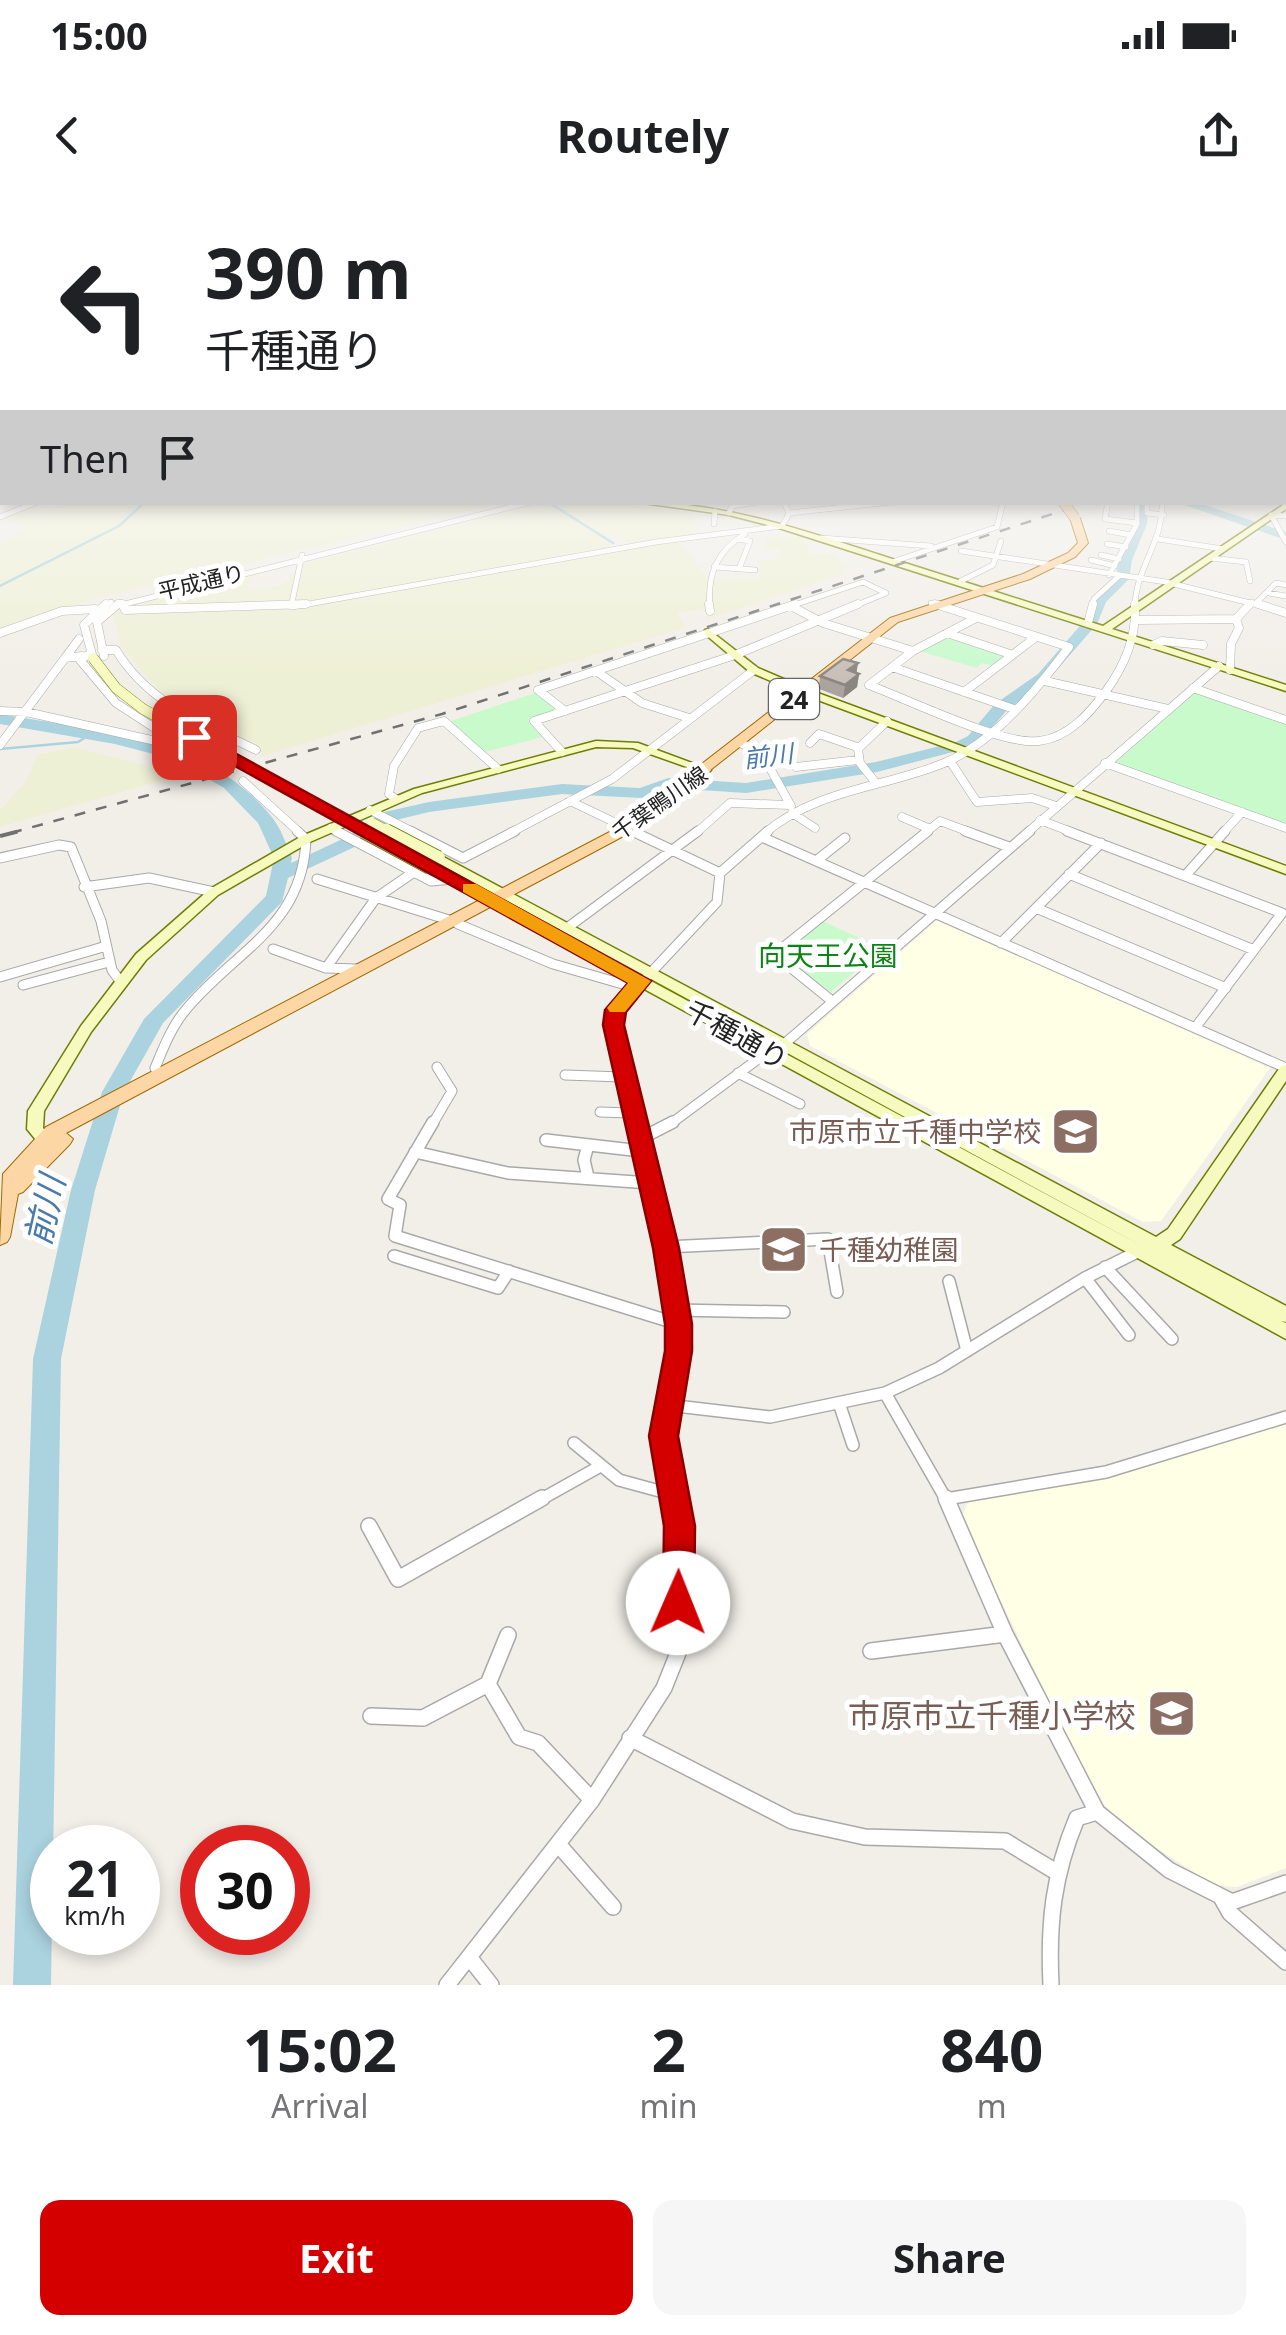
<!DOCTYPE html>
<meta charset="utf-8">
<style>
:root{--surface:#fff;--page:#f6f6f6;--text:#202124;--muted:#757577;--accent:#d40000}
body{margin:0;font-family:"Noto Sans","Noto Sans JP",sans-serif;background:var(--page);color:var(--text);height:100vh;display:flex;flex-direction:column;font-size:38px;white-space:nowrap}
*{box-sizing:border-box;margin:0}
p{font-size:32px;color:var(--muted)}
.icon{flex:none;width:55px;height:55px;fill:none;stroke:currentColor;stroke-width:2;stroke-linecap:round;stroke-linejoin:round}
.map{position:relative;height:1785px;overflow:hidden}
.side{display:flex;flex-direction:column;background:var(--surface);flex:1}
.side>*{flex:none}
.guide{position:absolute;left:0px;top:0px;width:1288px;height:305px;box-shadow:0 5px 15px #0003;background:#fff;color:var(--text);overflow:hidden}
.speed{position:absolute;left:30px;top:1625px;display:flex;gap:20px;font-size:50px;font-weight:700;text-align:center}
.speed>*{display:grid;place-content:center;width:130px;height:130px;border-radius:50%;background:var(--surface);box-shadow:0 5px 15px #0003;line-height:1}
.speed small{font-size:25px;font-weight:400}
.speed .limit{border:15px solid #d22;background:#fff;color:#111}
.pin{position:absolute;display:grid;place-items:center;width:85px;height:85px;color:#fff;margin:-42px;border-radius:20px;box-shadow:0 5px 15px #0006}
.me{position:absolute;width:110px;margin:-55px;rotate:1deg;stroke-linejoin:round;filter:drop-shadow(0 0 8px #0008)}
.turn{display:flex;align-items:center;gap:35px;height:210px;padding:0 40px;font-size:45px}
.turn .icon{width:130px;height:130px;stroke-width:2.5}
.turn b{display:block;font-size:70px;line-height:85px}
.then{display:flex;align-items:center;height:95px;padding:0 40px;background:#0003;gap:20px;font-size:38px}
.eta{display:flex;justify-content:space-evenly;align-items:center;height:170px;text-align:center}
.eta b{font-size:60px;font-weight:700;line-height:70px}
.primary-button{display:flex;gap:20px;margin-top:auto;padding:20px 40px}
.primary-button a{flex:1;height:115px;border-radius:20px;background:var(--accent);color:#fff;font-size:40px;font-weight:700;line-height:115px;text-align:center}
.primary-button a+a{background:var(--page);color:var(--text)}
.status{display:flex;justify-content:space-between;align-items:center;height:70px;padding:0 50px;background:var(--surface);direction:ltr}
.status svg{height:28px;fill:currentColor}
header{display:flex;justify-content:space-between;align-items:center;height:130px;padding:0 40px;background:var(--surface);font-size:45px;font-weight:700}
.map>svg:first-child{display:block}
.education{fill:#ffffe5}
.farmland{fill:#eef0d5}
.park{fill:#c8facc}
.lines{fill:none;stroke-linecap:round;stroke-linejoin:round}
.stream{stroke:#aad3df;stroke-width:2.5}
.river{fill:#aad3df;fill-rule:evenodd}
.street-far4-casing{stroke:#a9a9a9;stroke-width:6}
.street-far3-casing{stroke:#a9a9a9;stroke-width:9}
.street-far2-casing{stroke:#a9a9a9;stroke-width:11}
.street-far1-casing{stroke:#a9a9a9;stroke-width:14}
.street-casing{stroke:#a9a9a9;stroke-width:18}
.secondary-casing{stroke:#707d05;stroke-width:3}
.primary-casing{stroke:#a06b00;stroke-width:2}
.street-far4{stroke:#fff;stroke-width:5}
.street-far3{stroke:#fff;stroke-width:8}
.street-far2{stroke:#fff;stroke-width:9}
.street-far1{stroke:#fff;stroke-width:11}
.street{stroke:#fff;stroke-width:15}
.secondary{fill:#f7fabf;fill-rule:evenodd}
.primary{fill:#fcd6a4;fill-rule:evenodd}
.rail-far1{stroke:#707070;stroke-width:2.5;stroke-dasharray:11 11;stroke-linecap:butt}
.rail{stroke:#707070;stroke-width:4;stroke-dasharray:18 18;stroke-linecap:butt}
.secondary-bridge-far1-casing{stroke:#707d05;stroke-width:11;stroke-linecap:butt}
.secondary-bridge-casing{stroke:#707d05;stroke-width:16;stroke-linecap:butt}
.primary-bridge-casing{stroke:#a06b00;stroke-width:11;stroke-linecap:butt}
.secondary-bridge-far1{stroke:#f7fabf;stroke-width:10}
.secondary-bridge{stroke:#f7fabf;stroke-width:14}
.primary-bridge{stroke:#fcd6a4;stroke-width:10}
.wall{fill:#aba49e}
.shaded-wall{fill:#8b8681}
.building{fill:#c7bfb8;stroke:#8b8681;stroke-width:2.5}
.route{fill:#d40000;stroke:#8a0000;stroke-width:2.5}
.slow{fill:#f59e0b}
.labels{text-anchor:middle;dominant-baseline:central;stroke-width:10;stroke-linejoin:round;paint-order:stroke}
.far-street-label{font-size:22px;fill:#222;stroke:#fff}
.shield{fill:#fff;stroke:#646464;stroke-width:2.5}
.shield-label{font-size:25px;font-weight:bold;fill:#222}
.far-water-label{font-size:25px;font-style:italic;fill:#4a7aab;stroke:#fff}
.park-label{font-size:28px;fill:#0c8416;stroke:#fff}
.street-label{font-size:28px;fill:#222;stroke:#fff}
.education-label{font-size:28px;fill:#785e54;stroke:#fff;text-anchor:end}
.near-education-label{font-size:32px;fill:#785e54;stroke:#fff;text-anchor:end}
.near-water-label{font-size:35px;font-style:italic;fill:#4a7aab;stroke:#fff}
</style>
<div class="status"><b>15:00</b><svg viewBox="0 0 49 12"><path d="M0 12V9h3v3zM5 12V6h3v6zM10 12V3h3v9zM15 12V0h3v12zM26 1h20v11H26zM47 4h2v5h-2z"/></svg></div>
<header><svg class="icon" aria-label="back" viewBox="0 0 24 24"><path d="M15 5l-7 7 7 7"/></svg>Routely<svg class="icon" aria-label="share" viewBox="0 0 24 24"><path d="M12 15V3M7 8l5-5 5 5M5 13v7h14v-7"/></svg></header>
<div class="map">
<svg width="1286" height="1785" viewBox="0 0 1286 1785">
<rect width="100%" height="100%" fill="#f2efe9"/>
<path class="education" d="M937 720 1270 868 1161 1021 1143 1022 810 846 807 834Z
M1286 1224V1668L1237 1687 1213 1685 1122 1625 1094 1593 961 1319 969 1300 1116 1276Z"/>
<path class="farmland" d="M65 302 504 303 93 399 0 429V345L14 338 26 324 0 318 27 308 47 311Z
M545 303H616L691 312 700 334 629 344 617 334 601 338 618 350 679 340 707 379H758L761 360 781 359 780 349H764L767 337H802L811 354 836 355 845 373 706 420 707 409 677 413 686 427 263 556 256 546 165 497 121 447 113 411 255 372 247 390 283 385 302 364Z
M74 547 181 575 0 627V610L27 580 37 555Z"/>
<path class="park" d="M946 436 1007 455 994 466 981 463 977 468 919 451Z
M1196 492 1286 521V625L1115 563Z
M535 493 558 510 529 522 542 537 485 552 451 521Z
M822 721 882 748 831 792 783 756Z"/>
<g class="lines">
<path class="stream" d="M548 302 613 343
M0 386 119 326 145 302
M0 549 78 542 91 534"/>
<path class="river" d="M1137 302H1149L1147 324 1132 360 1129 379 1106 402 1097 424 1048 480 1007 510 980 542 968 548 877 572 746 593 670 588 642 598 562 594 429 612 392 621 361 644 288 678 282 702 163 823 124 892 95 990 61 1159 51 1785H13L33 1159 71 990 102 892 144 819 266 696 274 658 258 623 224 588 176 560 115 544 0 524V514C96 531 205 535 271 616 281 628 286 644 292 658L291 663 349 636 380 613 429 602 562 584 640 588 668 578 746 583 876 562 956 542 968 536 995 504 1038 474 1085 420 1095 397 1116 378 1118 360 1135 324Z
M1176 302H1196L1286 332V340Z"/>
<defs>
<path id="street-far4" d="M1108 302 1105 319 1137 323
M1147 302V313L1164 315
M729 313 732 306 756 302
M789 313 891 302
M1286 316 1271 315 1286 342
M0 317 37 302
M714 324 715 311
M1109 331 1131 335
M821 338 931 346
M737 339 750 341 739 369
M1158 339 1223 349
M1107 344 1126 347
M961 351 1166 382 1266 407
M1101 355 1119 359
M1210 358 1246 362 1250 381
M1091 360 1115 366
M895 361 997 327 1003 302
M714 367 755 370
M1109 375 1137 324V302
M961 381 993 365 1001 341
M1269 393 1286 396
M121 402 123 407
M931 403 943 407
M1256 403 1276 383 1286 385
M101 407 111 402
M113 407 531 302
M168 407H204
M291 407 302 355
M292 407 656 342 782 326 789 314 784 302
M710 407C707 374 717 351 745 334
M788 407 863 382 886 393
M852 407 886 393
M1092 407 1094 399 1118 377
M1135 407C1135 369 1164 341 1162 302
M1247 407 1252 402"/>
<path id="street-far3" d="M122 404 125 410 306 404
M709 404 710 411
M1258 404 1286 413
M791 406 823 423 913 451
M1138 420 1236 419
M1088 423 1093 404
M0 433 62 411 95 409
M947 433 1013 455
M1153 445 1162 441 1203 445
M102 450H116C148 503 203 524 256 550
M91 453 80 460 116 503 173 540 212 527
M104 456 97 422 118 404
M65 458 79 439
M93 458 84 425 106 404
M892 467 1014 509
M1230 470 1231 444 1239 428 1236 419 1250 404
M596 471 642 503 689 518
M1045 481 1168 509
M869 485C907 499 1003 546 1039 541 1068 538 1090 513 1106 491 1125 465 1137 437 1135 404
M869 485 913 451 976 418
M1193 488 1286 520
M538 490 796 404
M538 490 565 511
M964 492 1036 437
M0 511 26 512 192 549 217 563
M740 543 761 552 791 606
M810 543 819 534 857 547
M0 545 65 458 82 456
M562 552 534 521 735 455 858 404
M950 561 977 602 1032 598 1056 606
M1105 563 1286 628
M796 567 858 560
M243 581 300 633
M876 583 860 563 858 549 887 521
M396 599 389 594 394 566 418 528 444 521 498 569
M570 601 637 633
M370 610 415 633
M792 613 815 628
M902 617 930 629
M1040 620 1074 633
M331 628 341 633
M510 633 612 579 754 470
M696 633 730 603 790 605
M765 633C817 589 883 588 944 563 995 542 1037 489 1069 447L935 404
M925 633 940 621 972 633
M1027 633 1219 466
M1223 633 1242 612"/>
<path id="street-far2" d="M336 631 431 681 453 679
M410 631 463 658 515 631
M632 631 720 673
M965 631 1009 647
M1067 631 1282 713 1195 828
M764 638 1286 868
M0 658 59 645 71 647 101 721 112 770 120 781
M816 661 845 638
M1069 674 1254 750
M1185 676 1225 631
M317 679 449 720
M84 687 149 678 214 692
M1036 708 1226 788
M458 724 553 764 633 787
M567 728 698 631
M1001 743 1101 643
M273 749 326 768 357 769
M326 768 376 698 414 672
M0 777 103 747
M23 785 109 762
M832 801 779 758 780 750 928 631
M783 845 1030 631
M738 873 800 904
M158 875 155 868C163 849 171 828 184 812 233 751 303 728 306 639L297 631
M565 875 622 877
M600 912 631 913
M432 925 452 891 437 867
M635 925 615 845 616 810 717 702 720 673 768 631
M669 925 769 851"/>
<path id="street-far1" d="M433 922 388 999 400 1005 395 1036 678 1124
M635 922 666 1047 678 1124V1151L663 1235 675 1301
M546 940 641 951
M638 940 673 922
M588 945 584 960 588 977
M415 952 508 973 650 983
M666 1047 828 1039 837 1092
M394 1056 498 1088 509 1071
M1105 1067 1172 1139
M1085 1078 1129 1135
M949 1081 967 1151
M676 1110 784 1112
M885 1193 947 1301
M839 1203 853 1245
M668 1205 770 1217 885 1193 939 1168 1085 1078 1137 1052
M574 1243 619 1280 674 1295
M946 1299 1106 1272 1286 1217
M538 1301 597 1268"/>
<path id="street" d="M946 1298 1005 1434 1097 1612 1169 1670 1232 1702 1286 1683
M369 1326 398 1379 542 1298
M871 1451 1005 1434
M488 1484 519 1537 538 1543 592 1600
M371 1516 423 1518 488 1484 508 1435
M630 1538 792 1621 865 1637 1005 1641 1053 1670
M558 1644 613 1707
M1221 1697 1230 1713 1286 1762
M469 1757 491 1785
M447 1785 592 1600 664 1488 678 1453 680 1326 675 1298
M1051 1785C1048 1724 1053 1675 1077 1618L1097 1612"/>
<path id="secondary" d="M636 302C723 302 802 330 883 356 956 379 1030 403 1103 426L1286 303V309L1112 429 1286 485V491L779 328 729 315Z
M708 429 758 468 807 489 1286 666V674L799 493 750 472 705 434V430Z
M596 541 638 543 711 570 709 572H701L633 548 596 547 422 593 310 642 218 695 146 760 91 832 44 911 43 928 59 947 57 951H45L27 929 28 911 81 826 136 754 210 689 302 636 414 589Z
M438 654 1156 1037 1168 1029 1281 866 1286 865V881L1180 1039 1171 1045 1286 1106V1122L1281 1121 1286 1123V1139L426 670V664H434L1144 1047 434 661 432 658Z"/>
<path id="primary" d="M1075 315 1080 318 1088 343 1075 357 1030 379 898 422 633 631 66 933 73 939 70 944 23 992 18 994 10 1037 7 1042 0 1045 3 974 46 927 623 625 890 418 1023 374 1068 353 1078 343 1070 318Z"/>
</defs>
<use href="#street-far4" class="street-far4-casing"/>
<use href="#street-far3" class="street-far3-casing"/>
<use href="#street-far2" class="street-far2-casing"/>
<use href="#street-far1" class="street-far1-casing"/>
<use href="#street" class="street-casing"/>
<use href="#secondary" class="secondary-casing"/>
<use href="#primary" class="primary-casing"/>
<use href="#street-far4" class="street-far4"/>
<use href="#street-far3" class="street-far3"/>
<use href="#street-far2" class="street-far2"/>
<use href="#street-far1" class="street-far1"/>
<use href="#street" class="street"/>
<use href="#secondary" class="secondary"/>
<use href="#primary" class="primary"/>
<path class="rail-far1" d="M11 633 442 514 1089 302"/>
<path class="rail" d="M0 636 20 631"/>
<defs>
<path id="secondary-bridge-far1" d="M93 458 116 488 143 509 368 633
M372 623 391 633"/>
<path id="secondary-bridge" d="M364 631 430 667
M386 631 438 658"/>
<path id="primary-bridge" d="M1063 302 1075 318"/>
</defs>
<use href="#secondary-bridge-far1" class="secondary-bridge-far1-casing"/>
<use href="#secondary-bridge" class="secondary-bridge-casing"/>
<use href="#primary-bridge" class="primary-bridge-casing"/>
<use href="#secondary-bridge-far1" class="secondary-bridge-far1"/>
<use href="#secondary-bridge" class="secondary-bridge"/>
<use href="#primary-bridge" class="primary-bridge"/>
</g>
<path class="wall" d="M858 463 856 473 859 474 857 487 843 498 819 489 820 476Z"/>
<path class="shaded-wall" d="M858 463 856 476 859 474 857 487 843 498 848 470Z"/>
<path class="building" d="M843 459 858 463 848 470 859 474 845 485 820 476Z"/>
<linearGradient id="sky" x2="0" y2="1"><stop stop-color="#8fc0e4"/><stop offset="0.48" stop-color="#f9f8f5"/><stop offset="1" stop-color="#f9f8f5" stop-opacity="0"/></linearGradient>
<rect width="1286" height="480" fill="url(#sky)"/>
<path class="route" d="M188 534H200L651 781 626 812 624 825 679 1048 692 1124V1151L678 1236 695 1326 694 1403 690 1414 678 1419 667 1414 663 1403 664 1326 649 1236 665 1151V1124L653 1048 603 825 605 810 628 783 188 540Z"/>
<path class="slow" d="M463 684H476L651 781 625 812H610L607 808 628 783 463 692Z"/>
<defs>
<symbol id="school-square" viewBox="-11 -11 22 22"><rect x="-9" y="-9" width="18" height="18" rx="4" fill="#8d6e63" stroke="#fff"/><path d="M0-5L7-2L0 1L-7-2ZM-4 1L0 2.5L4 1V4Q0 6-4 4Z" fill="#fff"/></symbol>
</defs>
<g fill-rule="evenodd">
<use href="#school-square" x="1048" y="904" width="55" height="55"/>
<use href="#school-square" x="756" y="1022" width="55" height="55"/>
<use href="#school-square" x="1144" y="1486" width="55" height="55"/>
</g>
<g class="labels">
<g class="far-street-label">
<text transform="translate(201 381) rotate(-13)">平成通り</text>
<text transform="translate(659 602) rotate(-35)">千葉鴨川線</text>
</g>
<rect class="shield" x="769" y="479" width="50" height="40" rx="8"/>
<g class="shield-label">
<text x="794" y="499">24</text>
</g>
<g class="far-water-label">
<text transform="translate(768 555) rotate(-7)">前川</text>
</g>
<g class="park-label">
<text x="828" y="755">向天王公園</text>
</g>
<g class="street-label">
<text transform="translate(737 834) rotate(29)">千種通り</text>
</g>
<g class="education-label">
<text x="1041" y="931">市原市立千種中学校</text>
<text x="819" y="1049" text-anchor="start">千種幼稚園</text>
</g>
<g class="near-education-label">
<text x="1136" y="1514">市原市立千種小学校</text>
</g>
<g class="near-water-label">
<text transform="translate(44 1010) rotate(-77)">前川</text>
</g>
</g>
</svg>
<div class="speed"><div>21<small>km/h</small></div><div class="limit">30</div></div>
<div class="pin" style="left:194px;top:537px;background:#d93025"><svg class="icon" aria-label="arrive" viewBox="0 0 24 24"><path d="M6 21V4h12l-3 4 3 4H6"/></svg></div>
<svg class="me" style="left:678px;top:1403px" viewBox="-20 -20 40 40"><circle r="19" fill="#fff"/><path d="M0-13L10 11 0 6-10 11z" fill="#d40000"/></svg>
<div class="guide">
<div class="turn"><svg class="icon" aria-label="left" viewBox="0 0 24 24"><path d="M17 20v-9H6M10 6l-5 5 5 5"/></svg><div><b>390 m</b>千種通り</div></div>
<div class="then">Then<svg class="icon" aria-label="arrive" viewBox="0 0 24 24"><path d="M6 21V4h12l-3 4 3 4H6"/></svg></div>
</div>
</div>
<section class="side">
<div class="eta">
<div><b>15:02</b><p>Arrival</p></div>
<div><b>2</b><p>min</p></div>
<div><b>840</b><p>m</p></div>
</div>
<div class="primary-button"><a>Exit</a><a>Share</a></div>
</section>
